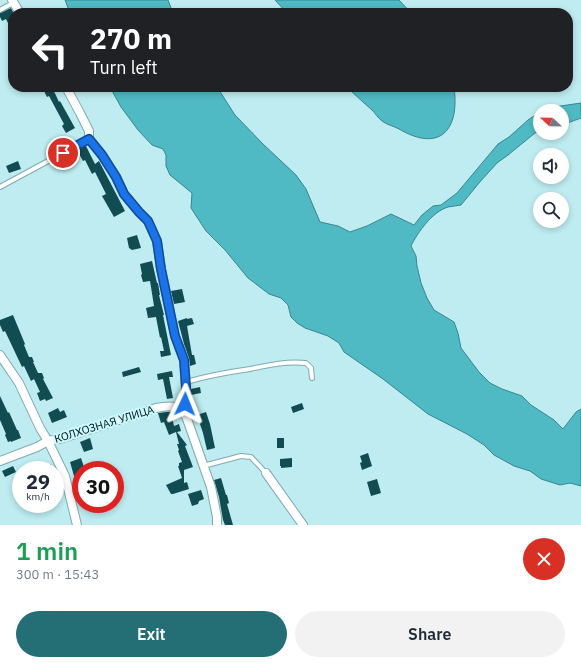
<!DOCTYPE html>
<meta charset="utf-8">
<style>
:root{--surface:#fff;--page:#f2f2f3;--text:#1f2937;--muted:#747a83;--accent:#246e75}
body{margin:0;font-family:"IBM Plex Sans",sans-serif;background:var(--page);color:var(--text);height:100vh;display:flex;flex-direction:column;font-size:15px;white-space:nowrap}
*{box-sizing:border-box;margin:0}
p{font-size:13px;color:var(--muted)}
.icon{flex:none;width:22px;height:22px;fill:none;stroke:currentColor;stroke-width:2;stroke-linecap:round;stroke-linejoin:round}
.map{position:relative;height:525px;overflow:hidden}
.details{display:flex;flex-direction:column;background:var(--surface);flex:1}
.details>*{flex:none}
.banner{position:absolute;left:8px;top:8px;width:565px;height:84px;border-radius:16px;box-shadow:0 2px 6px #0003;background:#202124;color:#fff;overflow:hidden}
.needle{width:26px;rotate:292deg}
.tools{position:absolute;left:533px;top:104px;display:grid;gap:8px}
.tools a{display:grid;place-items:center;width:36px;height:36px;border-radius:50%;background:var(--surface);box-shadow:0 2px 6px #0003;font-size:20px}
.speed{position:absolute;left:12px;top:461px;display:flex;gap:8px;font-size:20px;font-weight:700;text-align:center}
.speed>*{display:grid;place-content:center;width:52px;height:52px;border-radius:50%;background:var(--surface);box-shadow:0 2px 6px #0003;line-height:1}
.speed small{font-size:10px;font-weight:400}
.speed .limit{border:6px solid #d22;background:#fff;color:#111}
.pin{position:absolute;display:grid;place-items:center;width:34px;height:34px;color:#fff;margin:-17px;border:2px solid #fff;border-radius:50%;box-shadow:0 1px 4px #0007}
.me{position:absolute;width:44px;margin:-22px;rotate:2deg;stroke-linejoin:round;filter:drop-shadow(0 0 3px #0008)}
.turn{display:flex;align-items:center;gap:14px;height:84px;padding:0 16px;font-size:18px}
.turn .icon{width:52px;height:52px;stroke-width:2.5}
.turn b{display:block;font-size:28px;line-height:34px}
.round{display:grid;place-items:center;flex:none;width:42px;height:42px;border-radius:21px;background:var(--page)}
.headline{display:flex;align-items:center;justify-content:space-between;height:68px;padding:0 16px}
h1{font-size:24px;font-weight:600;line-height:30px;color:#1e9e55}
.cta{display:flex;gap:8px;margin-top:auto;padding:8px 16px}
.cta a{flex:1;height:46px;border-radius:24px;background:var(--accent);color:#fff;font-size:16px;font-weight:600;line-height:46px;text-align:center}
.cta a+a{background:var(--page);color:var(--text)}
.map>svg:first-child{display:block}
.water{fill:#4fb9c4;stroke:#38868e}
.building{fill:#114c52}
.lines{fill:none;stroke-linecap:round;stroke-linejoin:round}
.service-casing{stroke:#7eaaaf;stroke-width:6}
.minor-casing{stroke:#7eaaaf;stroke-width:10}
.service{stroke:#fff;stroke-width:4}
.minor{stroke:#fff;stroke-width:8}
.route-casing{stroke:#114b97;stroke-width:10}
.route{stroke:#1a73e8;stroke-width:7}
.labels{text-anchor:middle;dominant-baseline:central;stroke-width:4;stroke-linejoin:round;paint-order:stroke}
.street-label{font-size:11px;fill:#010f10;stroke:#cbfafe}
</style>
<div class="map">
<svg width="581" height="525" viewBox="0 0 581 525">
<rect width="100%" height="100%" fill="#beecf1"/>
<path class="water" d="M65 0H168L173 13H70Z
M275 0H399L411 13H287Z
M110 87H217L235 115 263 144 296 175 306 189 320 222 338 226 350 232 367 226 391 214 414 225 422 215 433 206 441 205 457 193 498 144 509 137 528 120 540 112V131L535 133 508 155 497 163 479 183 461 205C457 206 452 206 448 207 432 212 418 232 411 246L416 256 417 266 421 283 427 298 434 310 454 322 458 333 461 348 479 372 490 383 502 389 522 396 531 405 554 420 563 429 576 412 581 409V486L570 483 560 485 541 479 530 471 514 466 494 455 484 445 467 434 428 414 383 379 344 352 339 343 328 336 305 328 297 323 291 317 288 305 281 298 269 294 248 278 225 250 206 231 191 208 192 193 170 175 166 166V155L163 149 152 145 138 130 121 107Z
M347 87H454C460 130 440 153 399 129 394 126 387 125 382 121 378 118 375 113 372 110 363 102 355 95 347 87Z
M581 103V118L562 125V111H542L547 108Z"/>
<path class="building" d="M11 8 13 12V33L6 19 2 21 0 17V13Z
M42 87H52L59 102 60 101 75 128 66 133 62 126 64 124 49 96 47 97Z
M86 146 95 164 99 161 125 211 114 217 102 196 106 194 95 172 92 174 85 160 83 161 77 150Z
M18 161 21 169 9 173 6 166Z
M137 235 141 248 132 250 129 248 127 238Z
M152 261 157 283H158L160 295H159L164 315H163L171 355 161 357 160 351H164L161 337 160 338 156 317 148 318 146 308 154 306 150 281 143 282 141 275 142 274 140 264Z
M182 289 185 302 174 304 171 291Z
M13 315 25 344 24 345 29 357H32L34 362H33L38 373H42L44 378 43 379 53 398 46 401 45 399 40 401 37 393 40 392 34 379 31 381 24 366 22 367 5 331 3 332 0 325V320Z
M187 318V319L192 318 194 324 187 326 192 355H194L196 364 190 366 189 358 184 344 178 321Z
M139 367 141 372 123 377 122 372Z
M172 371 173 377H169L173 398 167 399 163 379 158 380 157 374Z
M200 387 201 393 191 395V389Z
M0 396 8 413 9 412 17 430H18L21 438 11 442V441L8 442 5 435 6 434 0 420Z
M302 403 304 409 293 413 291 407Z
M58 408 60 412 64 410 67 417 52 423 48 413Z
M166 412H171L174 426 179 424 181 431 177 432 187 445 185 446 193 467 184 470V483L187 482 189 489 173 494H171L166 485 182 478 178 466H179V463L182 462 178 451 179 450 177 444H179L176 432 169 435 164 422 161 423 158 413Z
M206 412 210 424 215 448 207 450 203 433 197 415Z
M90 438 93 449 84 452 80 442Z
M277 438H284V448H277Z
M368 453 372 466 362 470 360 463 362 462 360 456Z
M81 458 85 470H81V474L74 476 70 462Z
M292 458V467L281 468V466H280V459Z
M51 464 53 470H36V469Z
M13 466 16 472 5 477 2 471Z
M221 478 226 495H227L229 503 227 504 233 525H225L223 520 219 497 214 480Z
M377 479 381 493 371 496 367 482Z
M201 490 204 499 199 501 198 504 192 506 188 494Z"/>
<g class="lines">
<defs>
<path id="service" d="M0 10 13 3
M0 187 89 139
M186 382C207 376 229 372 250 369 269 365 287 361 306 363L311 368 312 378
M203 466 241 456 251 457 266 473"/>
<path id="minor" d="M12 0 20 13
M66 87 80 113 89 131V139L102 155 116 177 124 194 139 212 148 221 157 241 161 269 175 336 184 360 186 387 185 404 186 416 211 487 217 517V525
M0 355 19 383 40 428 48 441 65 476 77 525
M0 461 37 447 48 441 63 438 156 408C170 405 176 405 186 416
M266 473 303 525"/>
</defs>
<use href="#service" class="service-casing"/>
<use href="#minor" class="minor-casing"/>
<use href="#service" class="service"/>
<use href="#minor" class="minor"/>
</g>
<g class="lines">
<defs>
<path id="route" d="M63 153 89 139 102 155 116 177 124 194 139 212 148 221 157 241 161 269 175 336 184 360 186 387 185 404"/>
</defs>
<use href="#route" class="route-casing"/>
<use href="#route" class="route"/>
</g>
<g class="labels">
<g class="street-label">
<text transform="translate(104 424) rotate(-17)">КОЛХОЗНАЯ УЛИЦА</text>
</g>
</g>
</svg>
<div class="tools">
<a><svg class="needle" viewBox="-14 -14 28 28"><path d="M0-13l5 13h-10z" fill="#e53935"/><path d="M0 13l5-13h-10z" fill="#747a83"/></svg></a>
<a><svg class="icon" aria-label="sound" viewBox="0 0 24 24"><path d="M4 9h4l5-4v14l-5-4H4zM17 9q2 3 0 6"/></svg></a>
<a><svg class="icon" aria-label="search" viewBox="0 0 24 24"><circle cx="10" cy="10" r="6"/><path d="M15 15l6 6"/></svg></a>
</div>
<div class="speed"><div>29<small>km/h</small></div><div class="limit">30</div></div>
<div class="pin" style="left:63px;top:153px;background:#d93025"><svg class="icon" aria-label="arrive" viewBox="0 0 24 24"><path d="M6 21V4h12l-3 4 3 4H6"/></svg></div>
<svg class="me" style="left:185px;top:404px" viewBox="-20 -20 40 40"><path d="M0-17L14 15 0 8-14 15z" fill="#1a73e8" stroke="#fff" stroke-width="4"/></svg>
<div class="banner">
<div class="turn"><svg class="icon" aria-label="left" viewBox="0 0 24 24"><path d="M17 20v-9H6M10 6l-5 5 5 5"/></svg><div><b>270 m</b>Turn left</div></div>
</div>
</div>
<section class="details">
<div class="headline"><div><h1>1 min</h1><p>300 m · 15:43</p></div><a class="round" style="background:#d93025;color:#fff"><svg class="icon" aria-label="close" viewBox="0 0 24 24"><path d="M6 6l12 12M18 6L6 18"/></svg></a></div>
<div class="cta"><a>Exit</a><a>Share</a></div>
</section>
